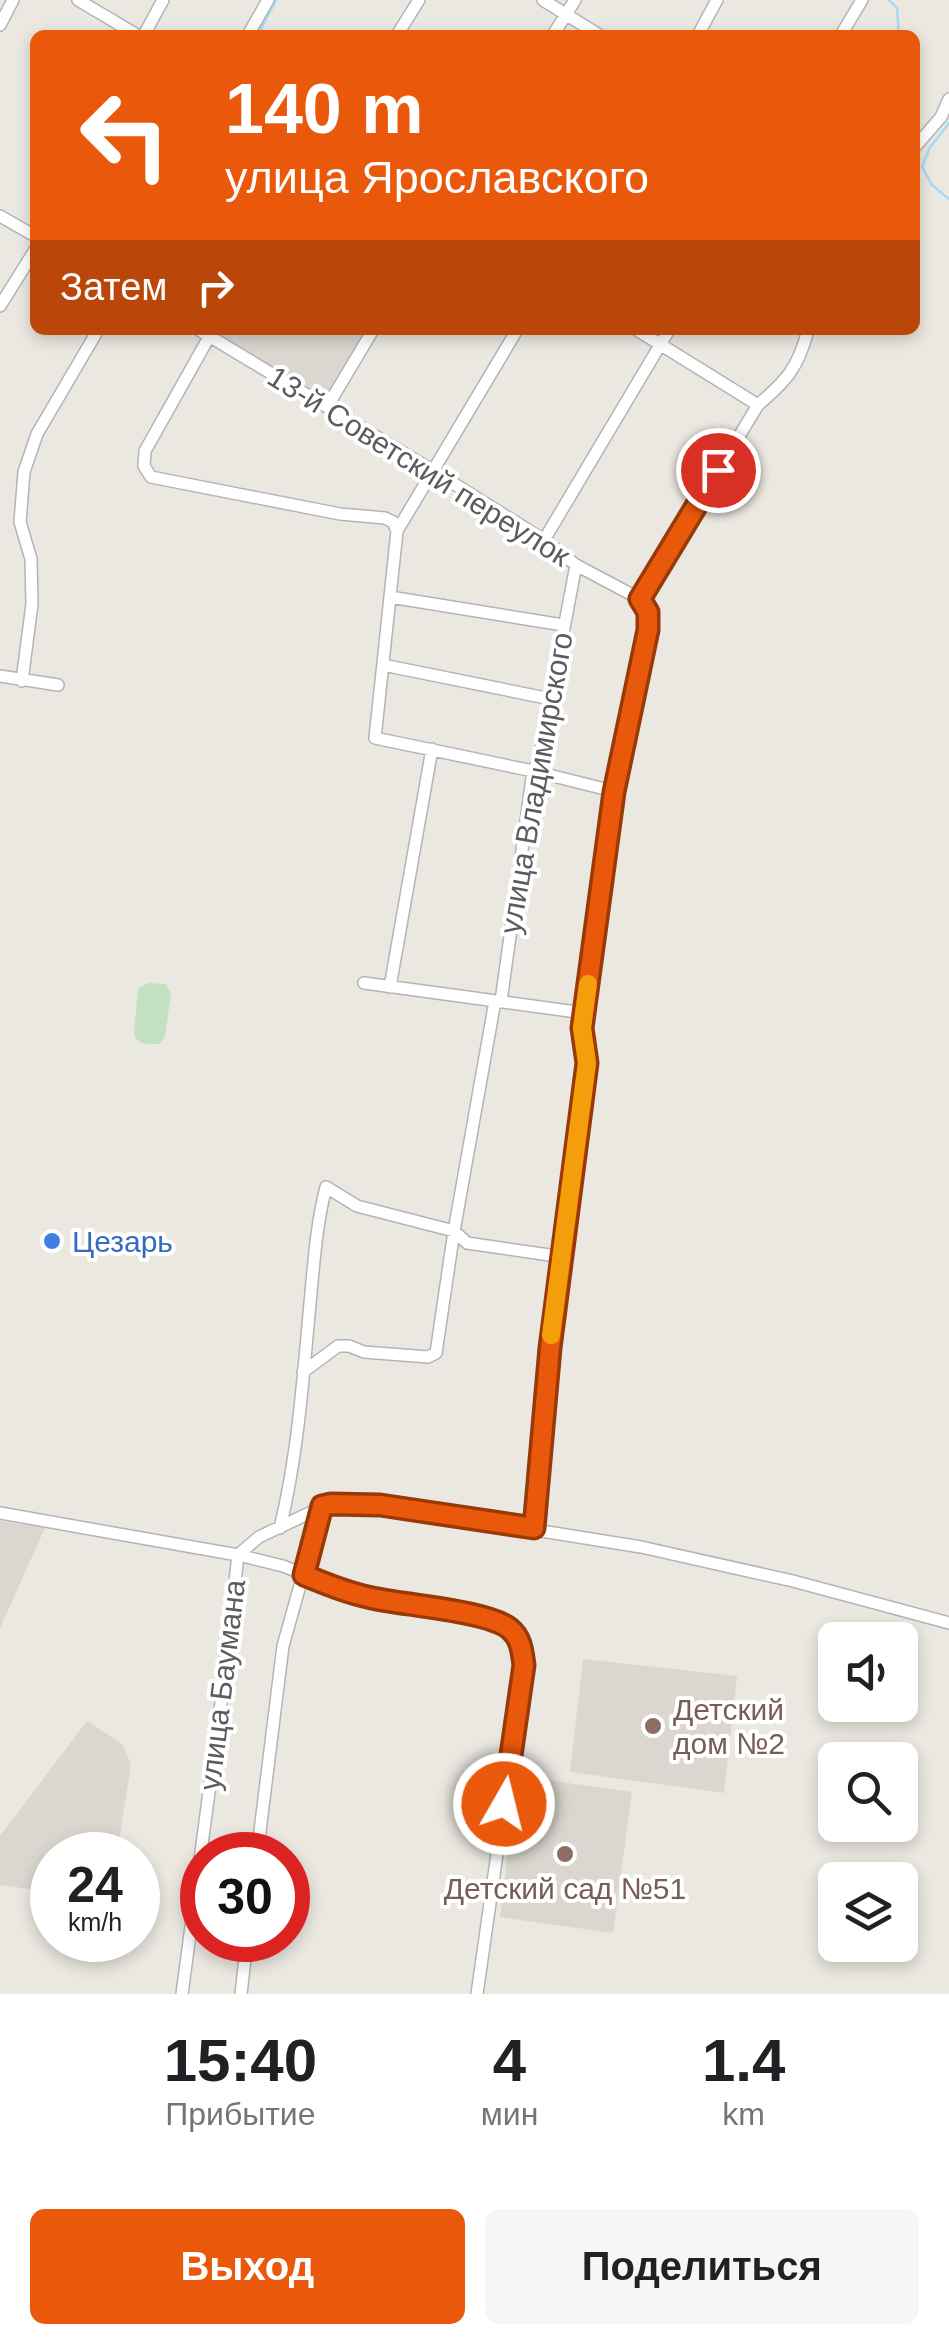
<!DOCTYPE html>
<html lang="ru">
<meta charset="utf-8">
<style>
:root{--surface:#fff;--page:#f6f6f6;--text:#202124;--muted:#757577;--accent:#ea580c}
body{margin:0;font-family:Helvetica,sans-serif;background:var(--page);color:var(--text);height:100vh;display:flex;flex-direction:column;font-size:38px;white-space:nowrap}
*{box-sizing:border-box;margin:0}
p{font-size:32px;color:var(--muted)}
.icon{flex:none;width:55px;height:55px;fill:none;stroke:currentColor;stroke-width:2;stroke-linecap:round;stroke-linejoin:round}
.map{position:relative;height:1994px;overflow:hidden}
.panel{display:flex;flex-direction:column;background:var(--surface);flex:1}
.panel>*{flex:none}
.guide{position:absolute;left:30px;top:30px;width:890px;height:305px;border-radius:15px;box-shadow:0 5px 15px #0003;background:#ea580c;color:#fff;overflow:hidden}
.buttons{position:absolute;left:818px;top:1622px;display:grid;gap:20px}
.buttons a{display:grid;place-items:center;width:100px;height:100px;border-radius:15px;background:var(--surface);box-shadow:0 5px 15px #0003;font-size:50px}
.speed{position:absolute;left:30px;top:1832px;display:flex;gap:20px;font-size:50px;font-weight:700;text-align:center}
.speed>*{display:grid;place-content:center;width:130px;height:130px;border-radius:50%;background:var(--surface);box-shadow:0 5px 15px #0003;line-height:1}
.speed small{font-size:25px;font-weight:400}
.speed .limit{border:15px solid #d22;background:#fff;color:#111}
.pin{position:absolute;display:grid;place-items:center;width:85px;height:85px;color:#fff;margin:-42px;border:5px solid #fff;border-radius:50%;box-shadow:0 2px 10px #0007}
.me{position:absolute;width:110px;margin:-55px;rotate:8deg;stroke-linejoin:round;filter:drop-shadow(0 0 8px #0008)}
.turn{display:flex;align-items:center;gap:35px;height:210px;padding:0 30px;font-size:45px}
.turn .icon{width:130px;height:130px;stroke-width:2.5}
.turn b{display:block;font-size:70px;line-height:85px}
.then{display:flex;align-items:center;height:95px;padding:0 30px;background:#0003;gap:20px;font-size:38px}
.eta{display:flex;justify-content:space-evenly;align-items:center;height:170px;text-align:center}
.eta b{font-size:60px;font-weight:600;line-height:70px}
.primary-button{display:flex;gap:20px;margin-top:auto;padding:20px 30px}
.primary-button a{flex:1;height:115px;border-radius:15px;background:var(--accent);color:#fff;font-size:40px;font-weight:600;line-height:115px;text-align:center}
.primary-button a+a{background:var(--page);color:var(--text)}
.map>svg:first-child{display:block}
.education{fill:#dbd7d0}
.grass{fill:#c3e0c0}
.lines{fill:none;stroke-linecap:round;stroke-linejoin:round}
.stream{stroke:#a8d9f5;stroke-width:2.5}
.minor-casing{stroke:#b2b4b7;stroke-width:14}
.minor{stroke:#fff;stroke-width:11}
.route-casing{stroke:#983908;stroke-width:25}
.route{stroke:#ea580c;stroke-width:18}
.slow{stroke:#f59e0b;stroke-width:18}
.shop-dot{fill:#3f7fe0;stroke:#fff;stroke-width:4}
.education-dot{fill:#8d6e63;stroke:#fff;stroke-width:4}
.labels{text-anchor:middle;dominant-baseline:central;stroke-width:8;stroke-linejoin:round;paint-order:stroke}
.street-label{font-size:30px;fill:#5a5d60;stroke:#fff}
.shop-label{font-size:30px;fill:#366cbe;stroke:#fff;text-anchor:start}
.education-label{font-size:30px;fill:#785e54;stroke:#fff;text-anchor:start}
</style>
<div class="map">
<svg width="949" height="1994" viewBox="0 0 949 1994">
<rect width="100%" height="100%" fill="#ebe8e1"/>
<path class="education" d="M220 330H368L326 399 217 335Z
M0 1521 45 1528 0 1628Z
M583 1659 737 1676 724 1793 570 1772Z
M87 1721 122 1744 131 1764 117 1855H52V1892L0 1885V1836Z
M517 1776 632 1792 613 1933 500 1917Z"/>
<path class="grass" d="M148 983 165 984 171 993 165 1036 159 1044C148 1044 137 1045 134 1034L138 989Z"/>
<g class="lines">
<path class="stream" d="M889 0 897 8 899 35
M258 35 276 0
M949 123 929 149 922 167 932 185 949 199"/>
<defs>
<path id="minor" d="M78 0 137 35
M543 0 599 35
M0 25 13 0
M144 35 163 0
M248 35 268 0
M397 35 419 0
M553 35 575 0
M698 35 717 0
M841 35 862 0
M915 147 941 117 949 99
M0 216 35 236
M0 306 35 250
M199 330 432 470 544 540 576 565 640 599 648 612 647 630 613 791 582 1028 587 1063 550 1348 535 1528
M213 330 145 451 144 466 151 477 340 514 385 518 393 522 397 531
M517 330 397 531 375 738 533 771 613 791
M637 330 758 405
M327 407 373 330
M544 540 669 330
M390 597 563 625
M640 599 758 405C787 380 798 368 808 330
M383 665 551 699
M0 676 58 685
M22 681 32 604 31 559 20 522 24 472 37 434 98 330
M364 983 584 1013
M390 987 432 749
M501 1001 533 771 539 759 576 565
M303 1372 338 1346H349L364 1352 428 1357 436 1353 454 1231 495 1001
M0 1513 238 1555 283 1566 345 1591 370 1598 493 1619 513 1631 522 1647 524 1665 477 1994
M280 1528C298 1454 303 1379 310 1303 314 1263 316 1226 326 1187L357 1206 454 1231 467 1243 563 1257
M238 1555 259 1537 322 1507 331 1503 380 1505 641 1547 793 1581 949 1623
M257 1855 283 1646 322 1507
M182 1994 222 1695 238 1555
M241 1994 247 1940"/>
</defs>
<use href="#minor" class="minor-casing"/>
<use href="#minor" class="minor"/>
</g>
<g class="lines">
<defs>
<path id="route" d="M504 1804 524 1665C522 1651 521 1638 510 1629 489 1611 403 1605 372 1598 348 1593 326 1584 304 1575L322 1506 331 1504 380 1505 534 1528 550 1348 587 1063 582 1028 614 792 648 630V612L640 599 718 470"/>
</defs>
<use href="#route" class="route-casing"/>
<use href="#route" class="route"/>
<path class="slow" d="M551 1335 587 1063 582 1028 588 984"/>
</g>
<circle class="shop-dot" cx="52" cy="1241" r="10"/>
<g class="education-dot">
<circle cx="653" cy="1726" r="10"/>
<circle cx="565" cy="1854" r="10"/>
</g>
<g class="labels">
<g class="street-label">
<text transform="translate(419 466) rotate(32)">13-й Советский переулок</text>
<text transform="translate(536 783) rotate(-80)">улица Владимирского</text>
<text transform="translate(222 1685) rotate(-83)">улица Баумана</text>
</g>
<g class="shop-label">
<text x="72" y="1241">Цезарь</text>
</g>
<g class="education-label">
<text x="673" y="1709">Детский<tspan x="673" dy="34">дом №2</tspan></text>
<text x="565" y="1888" text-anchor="middle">Детский сад №51</text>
</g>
</g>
</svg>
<div class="buttons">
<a><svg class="icon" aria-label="sound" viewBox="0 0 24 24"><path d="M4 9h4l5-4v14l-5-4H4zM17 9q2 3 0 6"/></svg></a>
<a><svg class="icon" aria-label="search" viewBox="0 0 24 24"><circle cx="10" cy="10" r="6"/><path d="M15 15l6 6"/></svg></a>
<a><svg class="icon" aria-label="layers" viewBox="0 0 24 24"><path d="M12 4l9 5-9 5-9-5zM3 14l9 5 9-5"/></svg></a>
</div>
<div class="speed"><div>24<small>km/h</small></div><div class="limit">30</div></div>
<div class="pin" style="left:718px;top:470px;background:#d93025"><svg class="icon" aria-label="arrive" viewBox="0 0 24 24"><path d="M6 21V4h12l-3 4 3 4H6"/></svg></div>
<svg class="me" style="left:504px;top:1804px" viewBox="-20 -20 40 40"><circle r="17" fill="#ea580c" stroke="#fff" stroke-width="3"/><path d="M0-11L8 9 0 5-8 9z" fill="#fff"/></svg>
<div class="guide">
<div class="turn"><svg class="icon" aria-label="left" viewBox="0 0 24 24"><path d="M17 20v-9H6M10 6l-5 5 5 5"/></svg><div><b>140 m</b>улица Ярославского</div></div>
<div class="then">Затем<svg class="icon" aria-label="right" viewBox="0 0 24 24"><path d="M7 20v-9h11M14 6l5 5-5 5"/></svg></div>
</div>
</div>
<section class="panel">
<div class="eta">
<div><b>15:40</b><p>Прибытие</p></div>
<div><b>4</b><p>мин</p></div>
<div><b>1.4</b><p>km</p></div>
</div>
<div class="primary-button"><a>Выход</a><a>Поделиться</a></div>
</section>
